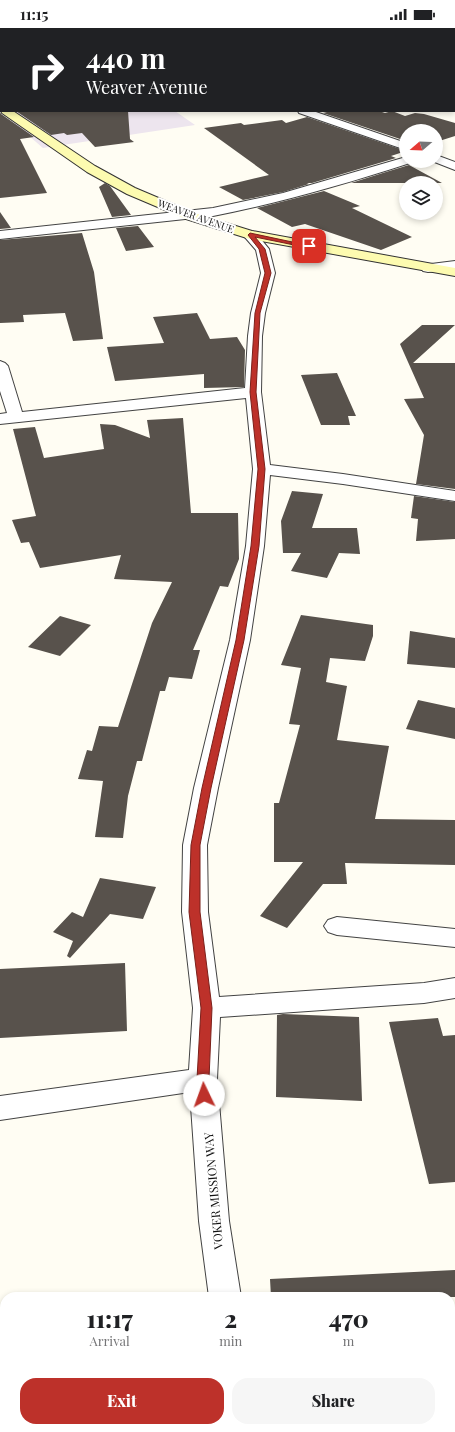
<!DOCTYPE html>
<style>
:root{--surface:#fff;--page:#f6f6f6;--text:#202124;--muted:#757577;--accent:#bd312a}
body{margin:0;font-family:"Playfair Display",serif;background:var(--page);color:var(--text);height:100vh;display:flex;flex-direction:column;font-size:15px;white-space:nowrap}
*{box-sizing:border-box;margin:0}
p{font-size:13px;color:var(--muted)}
.icon{flex:none;width:22px;height:22px;fill:none;stroke:currentColor;stroke-width:2;stroke-linecap:round;stroke-linejoin:round}
.map{position:relative;flex:1;overflow:hidden}
.sheet{position:absolute;left:0px;top:1264px;width:455px;height:140px;display:flex;flex-direction:column;background:var(--surface);border-radius:16px 16px 0 0;box-shadow:0 2px 6px #0003}
.sheet>*{flex:none}
.hud{position:absolute;left:0px;top:0px;width:455px;height:84px;box-shadow:0 2px 6px #0003;background:#202124;color:#fff;overflow:hidden}
.needle{width:26px;rotate:251deg}
.buttons{position:absolute;left:399px;top:96px;display:grid;gap:8px}
.buttons a{display:grid;place-items:center;width:44px;height:44px;border-radius:50%;background:var(--surface);box-shadow:0 2px 6px #0003;font-size:20px}
.pin{position:absolute;display:grid;place-items:center;width:34px;height:34px;color:#fff;margin:-17px;border-radius:8px;box-shadow:0 2px 6px #0006}
.me{position:absolute;width:44px;margin:-22px;rotate:357deg;stroke-linejoin:round;filter:drop-shadow(0 0 3px #0008)}
.turn{display:flex;align-items:center;gap:14px;height:84px;padding:0 20px;font-size:18px}
.turn .icon{width:52px;height:52px;stroke-width:2.5}
.turn b{display:block;font-size:28px;line-height:34px}
.eta{display:flex;justify-content:space-evenly;align-items:center;height:68px;text-align:center}
.eta b{font-size:24px;font-weight:800;line-height:28px}
.cta{display:flex;gap:8px;margin-top:auto;padding:8px 20px}
.cta a{flex:1;height:46px;border-radius:16px;background:var(--accent);color:#fff;font-size:16px;font-weight:800;line-height:46px;text-align:center}
.cta a+a{background:var(--page);color:var(--text)}
.status{display:flex;justify-content:space-between;align-items:center;height:28px;padding:0 20px;background:var(--surface);direction:ltr}
.status svg{height:11px;fill:currentColor}
.map>svg:first-child{display:block}
.industrial{fill:#ede5ee}
.building{fill:#58524c}
.lines{fill:none;stroke-linecap:round;stroke-linejoin:round}
.street-casing{stroke:#434343;stroke-width:2}
.secondary-casing{stroke:#323232;stroke-width:2}
.highway-casing{stroke:#212121;stroke-width:2}
.street{fill:#fff;fill-rule:evenodd}
.secondary{fill:#fdfbb0;fill-rule:evenodd}
.highway{fill:#f0af5f;fill-rule:evenodd}
.route{fill:#bd312a;stroke:#7b201b}
.labels{text-anchor:middle;dominant-baseline:central;stroke-width:4;stroke-linejoin:round;paint-order:stroke}
.far-street-label{font-size:10px;fill:#101010;stroke:#fff}
.street-label{font-size:12px;fill:#101010;stroke:#fff}
</style>
<div class="status"><b>11:15</b><svg viewBox="0 0 49 12"><path d="M0 12V9h3v3zM5 12V6h3v6zM10 12V3h3v9zM15 12V0h3v12zM26 1h20v11H26zM47 4h2v5h-2z"/></svg></div>
<div class="map">
<svg width="455" height="1404" viewBox="0 0 455 1404">
<rect width="100%" height="100%" fill="#fffdf3"/>
<path class="industrial" d="M0 46 1 83H175L195 97 43 120 0 83Z"/>
<path class="building" d="M16 83H128L130 111 134 114 95 119 82 105 67 107 64 105 51 107Z
M331 83H379L385 85 392 83 405 88 415 85 424 86 455 95V108L436 114V103H406V113L323 85Z
M0 84 1 86 34 109 20 111 47 165 0 170Z
M307 89 406 123 391 128 396 130 312 155H307L309 156 283 164 243 172 219 159 269 147 204 100 241 95 244 97 282 92 286 95Z
M409 137 442 155H351L386 144Z
M105 155 110 158 131 187 112 189 99 159Z
M324 163 360 178 352 180 412 209 381 222 305 196 292 199 257 180Z
M0 184 11 200 0 201Z
M138 198 154 219 126 223 116 200Z
M82 205 94 244 103 311 73 313 65 285 23 287 24 294 0 295V212Z
M197 285 210 311 237 309 245 322 244 359 204 360V346L115 353 107 319 164 315 153 289Z
M422 297H455L413 335H455V461L416 456 424 407 404 371 424 370 400 316Z
M337 345 356 388H348L350 397H321L301 347Z
M183 390 191 485H238L239 531 228 559 220 558 193 622H200L192 651 169 649 165 663H160L142 733H137L128 768 123 810 95 809 103 753 78 751 87 722 92 723 99 698 118 699 152 595 172 554 114 551 121 527 40 540 29 514 21 515 12 492 36 488 13 401 35 399 44 430 104 421 100 396 115 397 150 410 147 392Z
M292 463 323 466 312 500H357L360 526 339 525 327 550 291 543 301 525H283L281 493Z
M414 468 455 474V511L416 513 418 491 411 490Z
M301 587 373 597V608L365 633 330 630 326 654 347 658 337 712 389 718 375 791 455 792V837L345 835 347 856H323L287 900 260 888 303 834H274V775H279L300 697 289 696 301 640 281 637Z
M60 588 91 597 60 628 28 619Z
M410 603 455 610V640L407 636Z
M418 672 455 680V711L406 701Z
M100 850 156 859 143 891 110 886 70 930 67 928 73 913 53 904 72 884 83 889Z
M125 935 127 1003 0 1010V941Z
M283 986 359 989 362 1073 276 1069 277 987Z
M438 990 443 1008 455 1007V1154L429 1156 389 994Z
M455 1242V1269H271L270 1251Z"/>
<g class="lines">
<defs>
<path id="street" d="M49 0H61L48 1Z
M287 0H297L298 1H288Z
M454 45H455V51H454Z
M298 83H313L406 115V122L299 85Z
M436 127 455 134V142L432 133H436Z
M406 129V133H412L410 135C345 156 280 175 213 188L0 211V203L213 180 283 165Z
M250 203 255 204 269 221 275 245 265 285 262 308 261 364 270 437 343 446 455 463V473L343 456 270 447 264 518 250 612 218 760 207 817 208 884 219 969 424 955 455 950V970L424 975 220 989 217 1051 229 1193 241 1269H209L199 1193 190 1064 0 1092V1068L189 1042 193 980 182 884 183 817 194 760 230 612 246 518 253 441 246 370 0 396V386L7 385 0 363V333L5 335 8 338 22 384 245 360 248 308 251 285 261 245 256 222 243 207 245 204Z
M455 233V241L428 244 423 243 421 240 423 237Z
M337 889 455 901V919L337 907 328 904 324 898 328 892Z
M227 1399H261L262 1404H228Z"/>
<path id="secondary" d="M1 82 13 83 95 138 135 160 194 185 252 203 455 240V248L250 211 186 191 127 166 87 144 2 85Z"/>
<path id="highway" d="M454 3H455V9H454Z
M0 11H1V17H0Z
M0 38H1V44H0Z"/>
</defs>
<use href="#street" class="street-casing"/>
<use href="#secondary" class="secondary-casing"/>
<use href="#highway" class="highway-casing"/>
<use href="#street" class="street"/>
<use href="#secondary" class="secondary"/>
<use href="#highway" class="highway"/>
</g>
<path class="route" d="M250 205 311 218 309 220 255 209 265 221 271 245 260 285 256 364 265 441 259 518 244 612 211 760 200 817V884L212 980 209 1051 210 1067 208 1070 204 1072 200 1070 198 1067 197 1051 201 980 189 884 191 817 202 760 236 612 251 518 258 441 250 364 255 285 265 245 259 221 248 207Z"/>
<g class="labels">
<g class="far-street-label">
<text transform="translate(196 188) rotate(20)">WEAVER AVENUE</text>
</g>
<g class="street-label">
<text transform="translate(213 1163) rotate(-95)">VOKER MISSION WAY</text>
</g>
</g>
</svg>
<div class="buttons">
<a><svg class="needle" viewBox="-14 -14 28 28"><path d="M0-13l5 13h-10z" fill="#e53935"/><path d="M0 13l5-13h-10z" fill="#757577"/></svg></a>
<a><svg class="icon" aria-label="layers" viewBox="0 0 24 24"><path d="M12 4l9 5-9 5-9-5zM3 14l9 5 9-5"/></svg></a>
</div>
<div class="pin" style="left:309px;top:218px;background:#d93025"><svg class="icon" aria-label="arrive" viewBox="0 0 24 24"><path d="M6 21V4h12l-3 4 3 4H6"/></svg></div>
<svg class="me" style="left:204px;top:1067px" viewBox="-20 -20 40 40"><circle r="19" fill="#fff"/><path d="M0-13L10 11 0 6-10 11z" fill="#bd312a"/></svg>
<div class="hud">
<div class="turn"><svg class="icon" aria-label="right" viewBox="0 0 24 24"><path d="M7 20v-9h11M14 6l5 5-5 5"/></svg><div><b>440 m</b>Weaver Avenue</div></div>
</div>
<section class="sheet">
<div class="eta">
<div><b>11:17</b><p>Arrival</p></div>
<div><b>2</b><p>min</p></div>
<div><b>470</b><p>m</p></div>
</div>
<div class="cta"><a>Exit</a><a>Share</a></div>
</section>
</div>
